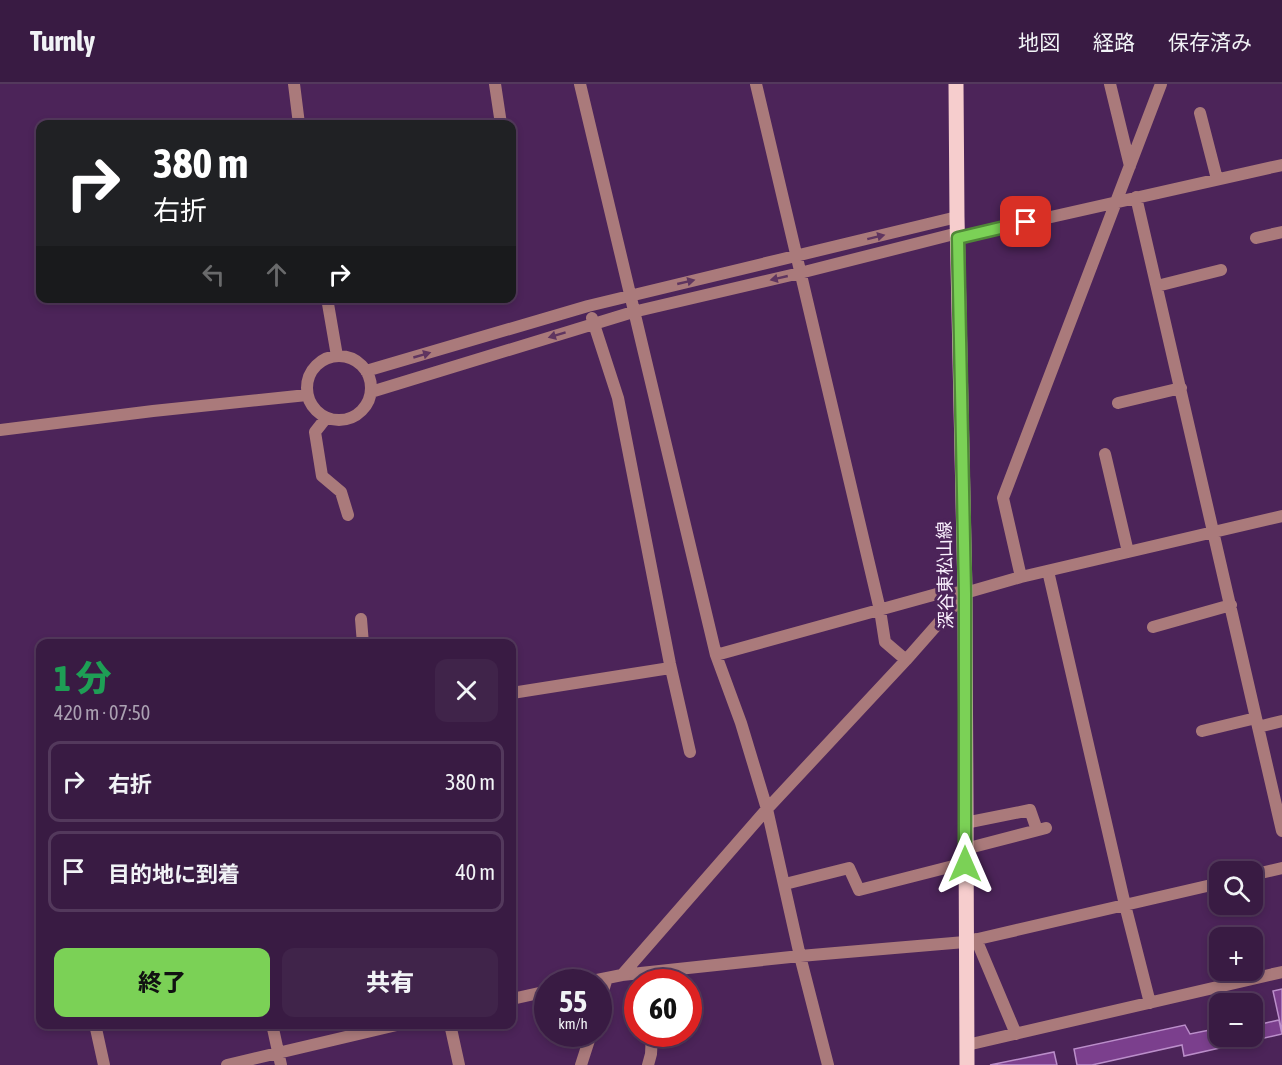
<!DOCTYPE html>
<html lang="ja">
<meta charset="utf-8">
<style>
:root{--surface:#391b43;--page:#40244a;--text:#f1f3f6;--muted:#aba1b2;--line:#53395c;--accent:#7bd156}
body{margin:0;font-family:"Asap Condensed","Noto Sans JP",sans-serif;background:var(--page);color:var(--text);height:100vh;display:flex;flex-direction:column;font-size:22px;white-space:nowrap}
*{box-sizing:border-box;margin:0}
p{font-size:20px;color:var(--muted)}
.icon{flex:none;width:33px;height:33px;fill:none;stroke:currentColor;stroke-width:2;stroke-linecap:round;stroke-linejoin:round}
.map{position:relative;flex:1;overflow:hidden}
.panel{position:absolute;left:36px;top:555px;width:480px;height:390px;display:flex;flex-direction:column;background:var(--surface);border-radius:12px;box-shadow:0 3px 9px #0003,0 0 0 2px var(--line)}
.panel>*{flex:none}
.top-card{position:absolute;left:36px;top:36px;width:480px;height:183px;border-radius:12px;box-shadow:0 3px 9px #0003,0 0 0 2px var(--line);background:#202124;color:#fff;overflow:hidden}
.buttons{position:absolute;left:1209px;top:777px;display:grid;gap:12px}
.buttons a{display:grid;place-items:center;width:54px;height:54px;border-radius:12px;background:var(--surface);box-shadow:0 3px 9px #0003,0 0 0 2px var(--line);font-size:30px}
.speed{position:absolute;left:534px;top:885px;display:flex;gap:12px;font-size:30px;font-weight:700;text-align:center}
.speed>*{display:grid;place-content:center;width:78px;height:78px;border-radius:50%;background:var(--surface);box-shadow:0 3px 9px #0003,0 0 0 2px var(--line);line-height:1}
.speed small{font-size:15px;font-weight:400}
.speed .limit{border:9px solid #d22;background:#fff;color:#111}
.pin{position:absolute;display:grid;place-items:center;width:51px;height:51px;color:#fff;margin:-26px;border-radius:12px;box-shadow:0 3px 9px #0006}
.me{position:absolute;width:66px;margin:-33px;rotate:0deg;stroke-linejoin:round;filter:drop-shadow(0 0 4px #0008)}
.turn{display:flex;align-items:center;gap:21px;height:126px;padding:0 18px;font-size:27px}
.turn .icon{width:78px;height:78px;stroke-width:2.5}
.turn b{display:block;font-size:42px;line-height:51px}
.lanes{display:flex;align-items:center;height:57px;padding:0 18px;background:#0003;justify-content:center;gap:30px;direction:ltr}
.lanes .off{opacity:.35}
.round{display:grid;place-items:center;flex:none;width:63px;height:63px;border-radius:12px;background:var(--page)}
.headline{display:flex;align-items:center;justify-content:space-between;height:102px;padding:0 18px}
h1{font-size:36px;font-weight:800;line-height:45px;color:#1e9e55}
.cta{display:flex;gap:12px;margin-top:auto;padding:12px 18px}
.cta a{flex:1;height:69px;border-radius:12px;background:var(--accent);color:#111;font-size:24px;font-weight:800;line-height:69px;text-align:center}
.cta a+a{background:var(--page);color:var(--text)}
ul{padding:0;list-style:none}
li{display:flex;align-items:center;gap:18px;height:81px;margin:0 12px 9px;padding:0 6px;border:3px solid var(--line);border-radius:12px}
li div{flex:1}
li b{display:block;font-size:22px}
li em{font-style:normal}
header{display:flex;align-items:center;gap:36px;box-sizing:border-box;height:84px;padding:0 30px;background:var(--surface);border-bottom:2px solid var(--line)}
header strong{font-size:28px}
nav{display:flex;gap:33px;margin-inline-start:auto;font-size:21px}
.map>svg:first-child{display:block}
.building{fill:#7b3f8d;stroke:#bb8eca;stroke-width:1.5}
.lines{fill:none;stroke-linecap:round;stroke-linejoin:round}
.minor{stroke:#aa7a7b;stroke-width:12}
.major{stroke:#f6cdcd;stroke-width:15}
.oneway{fill:#5f3560}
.route-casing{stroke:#508838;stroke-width:15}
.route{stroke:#7bd156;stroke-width:10}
.labels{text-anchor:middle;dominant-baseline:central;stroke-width:6;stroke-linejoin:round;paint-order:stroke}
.street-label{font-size:18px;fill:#faf1fe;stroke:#4c2459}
</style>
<header>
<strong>Turnly</strong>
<nav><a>地図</a><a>経路</a><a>保存済み</a></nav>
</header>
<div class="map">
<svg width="1282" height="981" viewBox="0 0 1282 981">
<rect width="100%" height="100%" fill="#4c2459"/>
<path class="building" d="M1282 905V948L1273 907Z
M1257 925 1261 940 1279 936 1282 950 1184 972 1182 961 1092 981H1077L1074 965 1185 941 1190 950 1220 944V952H1252V926Z
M1054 968 1057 981H990Z"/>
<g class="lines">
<path class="minor" d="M294 0 299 40
M495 0 501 40
M580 0 716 571 741 639 767 725 800 872 828 981
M756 0 880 526 885 558 906 576
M1110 0 1130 82
M1200 29 1217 95
M1136 113 1282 747
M958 154 1282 81
M1256 154 1282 148
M1157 202 1221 186
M327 214 337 272
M592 234 618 314 670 580 690 668
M307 304a32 32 0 1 1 64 0a32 32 0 1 1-64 0Z
M366 287 588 222 957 133
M371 308 633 228 800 189 958 149
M1118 319 1181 304
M326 334 315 348 322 392 341 408 348 431
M0 346 153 327 307 311
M1105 370 1128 468
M1048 487 1125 821 1150 919
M1021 493 1003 414 1161 0
M361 535 363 560
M1153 543 1231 521
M716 571 944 508 965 509
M512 609 670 584
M1258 643 1282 637
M1202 647 1256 634
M965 739 1030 726 1037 746
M965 765 1046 744
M1252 791 1282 784
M785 800 849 784 859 806 965 779
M976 855 1016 950
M622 891 767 725 906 576 965 509 1021 493 1282 432
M587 898 622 891 800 872 965 858 1220 799
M512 915 548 907
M598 923 607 894
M95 940 104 981
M272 940 281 981
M450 940 459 981
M967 961 1282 888
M227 981 401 940
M581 981 591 950
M648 981 651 970 652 950"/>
<path class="major" d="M956 0 957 133 965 509 967 981"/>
</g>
<defs><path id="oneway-solid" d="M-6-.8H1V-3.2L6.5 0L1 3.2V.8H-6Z" transform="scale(1.5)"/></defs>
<g class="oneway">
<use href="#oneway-solid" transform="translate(876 153) rotate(-14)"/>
<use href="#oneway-solid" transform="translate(779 194) rotate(167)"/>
<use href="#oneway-solid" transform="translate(686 198) rotate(-13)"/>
<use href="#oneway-solid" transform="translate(557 251) rotate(163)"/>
<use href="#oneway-solid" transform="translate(422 271) rotate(-16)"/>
</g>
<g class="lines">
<defs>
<path id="route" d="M965 780V509L958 154 1026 138"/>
</defs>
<use href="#route" class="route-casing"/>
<use href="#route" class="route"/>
</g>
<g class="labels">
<g class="street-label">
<text transform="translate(945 491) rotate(-91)">深谷東松山線</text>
</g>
</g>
</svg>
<div class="buttons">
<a><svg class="icon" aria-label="search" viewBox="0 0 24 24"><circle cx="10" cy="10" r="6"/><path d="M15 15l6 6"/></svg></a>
<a>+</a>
<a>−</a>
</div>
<div class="speed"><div>55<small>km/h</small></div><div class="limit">60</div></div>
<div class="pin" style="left:1026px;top:138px;background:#d93025"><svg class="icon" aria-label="arrive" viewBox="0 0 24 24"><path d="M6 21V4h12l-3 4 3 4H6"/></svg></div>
<svg class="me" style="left:965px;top:780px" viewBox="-20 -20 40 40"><path d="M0-17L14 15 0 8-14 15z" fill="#7bd156" stroke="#fff" stroke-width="4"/></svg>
<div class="top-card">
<div class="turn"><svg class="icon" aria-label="right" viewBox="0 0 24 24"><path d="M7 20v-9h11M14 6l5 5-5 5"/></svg><div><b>380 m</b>右折</div></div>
<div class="lanes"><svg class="icon off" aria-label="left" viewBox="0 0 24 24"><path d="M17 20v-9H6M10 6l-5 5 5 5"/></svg><svg class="icon off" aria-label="ahead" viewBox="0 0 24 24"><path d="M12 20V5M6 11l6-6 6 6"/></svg><svg class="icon" aria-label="right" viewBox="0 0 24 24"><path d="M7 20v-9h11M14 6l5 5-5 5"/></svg></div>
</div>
<section class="panel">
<div class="headline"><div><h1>1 分</h1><p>420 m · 07:50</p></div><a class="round"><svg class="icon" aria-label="close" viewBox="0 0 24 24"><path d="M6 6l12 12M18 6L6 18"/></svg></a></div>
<ul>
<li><svg class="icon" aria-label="right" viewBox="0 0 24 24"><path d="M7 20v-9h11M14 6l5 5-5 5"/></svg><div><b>右折</b></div><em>380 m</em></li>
<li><svg class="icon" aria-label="arrive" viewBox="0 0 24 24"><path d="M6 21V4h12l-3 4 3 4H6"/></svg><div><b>目的地に到着</b></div><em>40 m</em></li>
</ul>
<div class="cta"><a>終了</a><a>共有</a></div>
</section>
</div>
